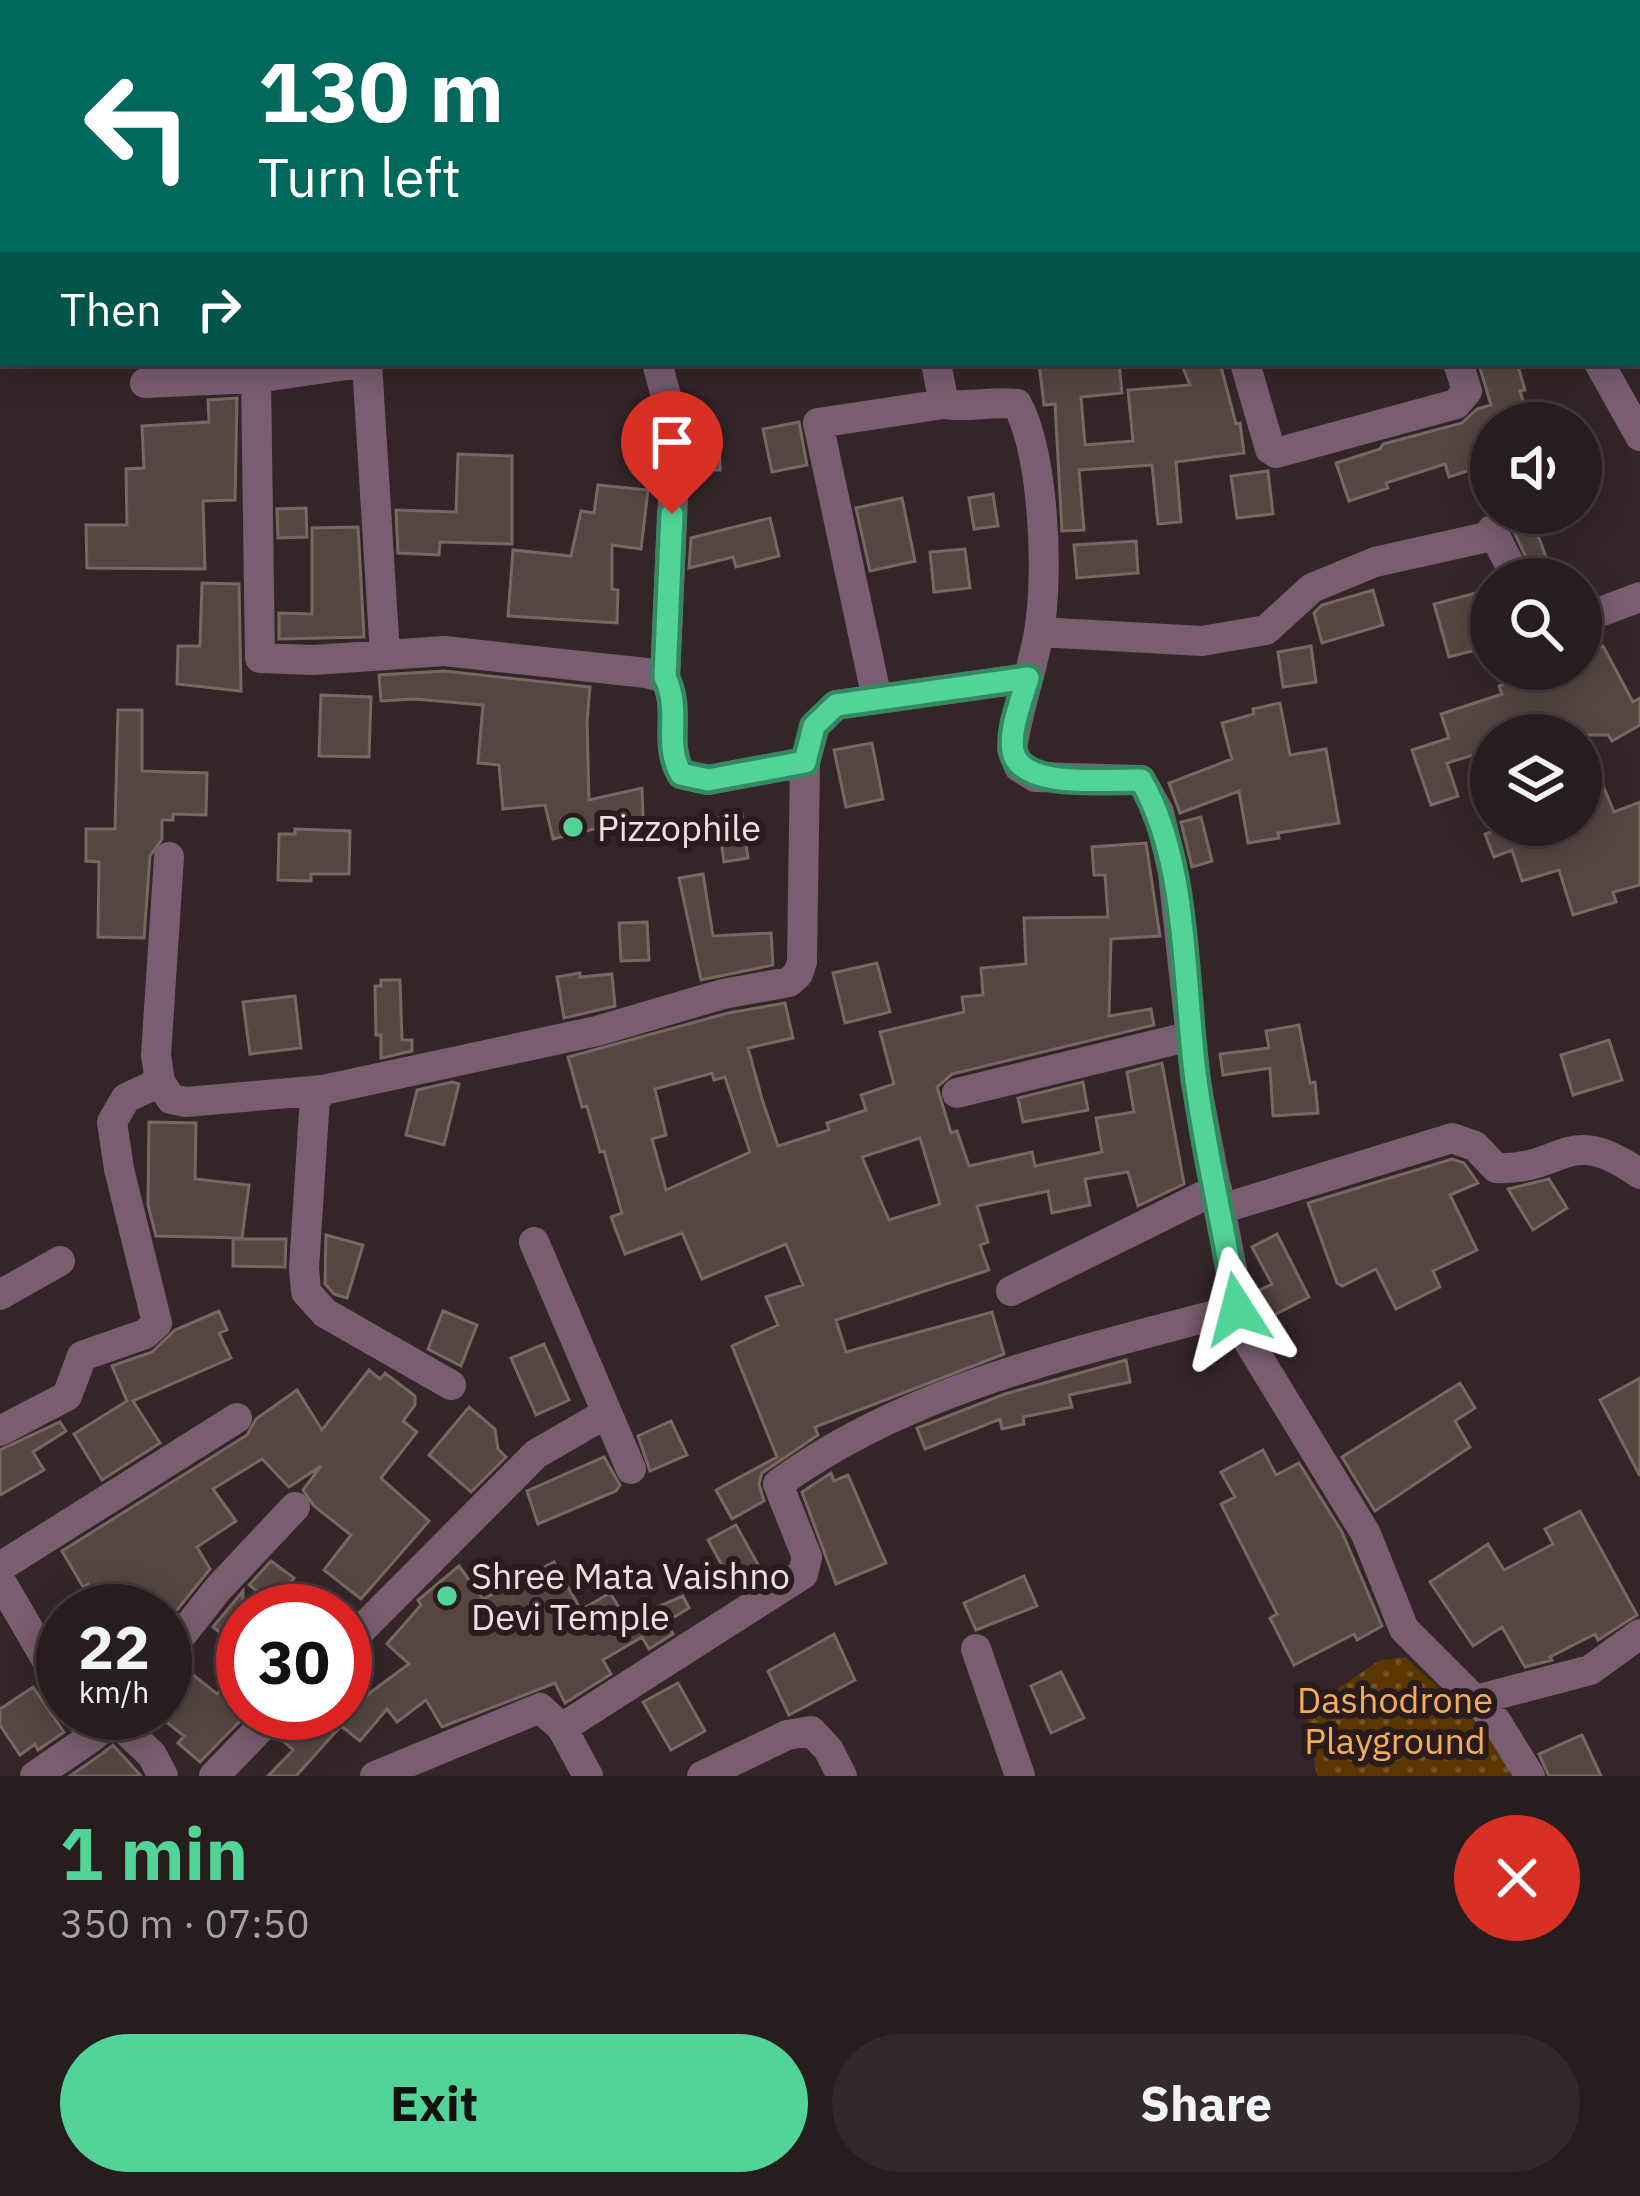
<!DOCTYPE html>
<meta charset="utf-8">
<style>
:root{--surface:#271c1e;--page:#33292b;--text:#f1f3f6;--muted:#a4a1a4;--line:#433a3c;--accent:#52d397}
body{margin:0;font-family:"IBM Plex Sans",sans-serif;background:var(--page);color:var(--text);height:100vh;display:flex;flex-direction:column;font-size:45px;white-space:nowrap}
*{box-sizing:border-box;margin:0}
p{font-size:39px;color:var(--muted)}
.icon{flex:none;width:66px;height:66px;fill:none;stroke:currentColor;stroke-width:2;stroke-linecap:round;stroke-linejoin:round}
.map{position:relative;height:1776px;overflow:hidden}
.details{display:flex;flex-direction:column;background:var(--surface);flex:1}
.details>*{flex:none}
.hud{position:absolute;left:0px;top:0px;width:1641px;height:366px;box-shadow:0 6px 30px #0003,0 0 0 3px var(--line);background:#00695c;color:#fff;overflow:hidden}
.tools{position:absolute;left:1470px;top:402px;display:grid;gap:24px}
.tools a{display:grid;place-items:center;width:132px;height:132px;border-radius:50%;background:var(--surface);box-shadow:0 6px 30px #0003,0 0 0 3px var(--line);font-size:60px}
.speed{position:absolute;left:36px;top:1584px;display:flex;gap:24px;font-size:60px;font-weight:700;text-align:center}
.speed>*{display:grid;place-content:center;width:156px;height:156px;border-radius:50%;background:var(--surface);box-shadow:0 6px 30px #0003,0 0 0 3px var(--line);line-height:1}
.speed small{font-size:30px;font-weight:400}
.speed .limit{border:18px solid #d22;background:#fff;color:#111}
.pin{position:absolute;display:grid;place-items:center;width:102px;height:102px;color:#fff;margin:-123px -51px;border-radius:50% 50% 50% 0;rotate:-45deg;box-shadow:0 0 12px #0007}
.pin .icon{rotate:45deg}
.me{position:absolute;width:132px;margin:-66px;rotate:351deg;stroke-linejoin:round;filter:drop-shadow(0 0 9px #0008)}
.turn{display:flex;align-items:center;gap:42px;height:252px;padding:0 60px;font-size:54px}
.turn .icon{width:156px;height:156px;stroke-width:2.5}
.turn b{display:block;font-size:84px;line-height:102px}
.then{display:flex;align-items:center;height:114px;padding:0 60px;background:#0003;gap:24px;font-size:45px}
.round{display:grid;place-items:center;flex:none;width:126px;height:126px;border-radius:63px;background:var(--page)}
.summary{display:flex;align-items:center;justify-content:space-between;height:204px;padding:0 60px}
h1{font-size:72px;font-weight:700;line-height:90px;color:var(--accent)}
.button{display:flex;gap:24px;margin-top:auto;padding:24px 60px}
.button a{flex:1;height:138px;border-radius:72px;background:var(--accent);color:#111;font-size:48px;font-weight:700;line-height:138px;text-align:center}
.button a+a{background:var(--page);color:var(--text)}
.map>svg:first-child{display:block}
.grass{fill:url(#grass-dots)}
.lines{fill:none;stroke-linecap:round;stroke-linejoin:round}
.stream{stroke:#7c5896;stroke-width:8}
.building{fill:#554641;stroke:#786862;stroke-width:3;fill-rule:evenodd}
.street{stroke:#7a5d70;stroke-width:30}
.route-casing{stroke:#358962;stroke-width:30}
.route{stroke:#52d397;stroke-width:21}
.poi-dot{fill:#52d397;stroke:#2a1c1e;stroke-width:4.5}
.labels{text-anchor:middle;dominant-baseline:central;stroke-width:12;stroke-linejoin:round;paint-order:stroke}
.poi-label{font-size:36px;fill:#ebe1e2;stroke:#2a1c1e;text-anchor:start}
.park-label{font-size:36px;fill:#f4ae56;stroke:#2a1c1e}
</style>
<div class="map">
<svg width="1640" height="1776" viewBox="0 0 1640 1776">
<defs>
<pattern id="grass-dots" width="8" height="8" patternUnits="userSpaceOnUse" patternTransform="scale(3)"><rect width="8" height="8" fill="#5a3700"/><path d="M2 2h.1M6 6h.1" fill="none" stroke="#725425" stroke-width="1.8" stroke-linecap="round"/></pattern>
</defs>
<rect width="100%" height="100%" fill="#342628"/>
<path class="grass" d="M1405 1657 1492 1736 1516 1776H1317L1306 1710 1380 1660Z"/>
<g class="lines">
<path class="stream" d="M1407 0 1410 3
M1638 222 1640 224"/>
</g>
<path class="building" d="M1039 363H1119L1122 393 1081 397 1085 445 1133 441 1128 390 1190 385 1181 363H1220L1236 424 1240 423 1244 453 1176 462 1181 522 1158 524 1152 465 1079 470 1084 530 1062 531 1055 404 1044 405Z
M1494 363H1517L1525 390 1520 391 1530 423H1491V439L1477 443 1485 465 1449 477 1445 464 1386 483 1388 488 1349 501 1336 463 1380 449 1383 444 1462 423 1477 409 1491 405 1480 368Z
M237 398 235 500 203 501 205 569 87 568 86 525H127L126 469 144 468 142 426 209 422 208 400Z
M799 422 807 465 772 472 763 429Z
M698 434H719L720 470H698Z
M458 454 512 456V544L440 542 439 555 398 553 396 510 456 512Z
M1268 471 1273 514 1237 518 1231 476Z
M598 485 648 490 641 549 612 545V589L618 590 617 623 508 616 513 550 571 556 581 511 594 513Z
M993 494 998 526 974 529 969 498Z
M902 498 915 561 870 571 856 508Z
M306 508 307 537 278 538 277 509Z
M1501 513H1530L1554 579H1536L1509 521Z
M770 518 779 556 736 567 733 557 689 568 691 538Z
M358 527 364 637 279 639V613L312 614V528Z
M1136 541 1138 573 1077 578 1074 545Z
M965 549 970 588 934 592 930 552Z
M202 583 239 584 241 691 177 684 178 646H200Z
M1491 589V646L1449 657 1434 604Z
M1373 590 1383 625 1322 643 1314 613 1322 605Z
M1311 646 1316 682 1283 687 1278 652Z
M1603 646 1633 702 1640 698V725L1612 741 1608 735H1491V750L1447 763 1458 796 1431 805 1412 750 1449 738 1441 714 1502 694 1499 686 1538 669H1581V657Z
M444 671 590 687 587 721 589 800 642 788 643 817 553 839 545 805 503 809 499 765 478 763 483 705 415 699 381 701 379 675Z
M321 695 371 697 369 757 319 756Z
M1280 703 1290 755 1326 749 1339 823 1278 833 1279 838 1248 843 1239 791 1180 813 1169 783 1232 759 1222 723 1254 714 1253 709Z
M118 710H142V771L207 773 206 815 173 814V820H162V839L150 856 144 938 98 937 99 862 86 861V829H115Z
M872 743 883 799 846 807 834 750Z
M1600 778 1614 812 1640 802V885L1613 892 1616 902 1573 915 1559 870 1522 881 1512 850 1494 857 1485 834 1509 825H1531L1537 841 1581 827V786Z
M742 814 748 858 724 862 718 818Z
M1201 817 1212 861 1192 867 1181 822Z
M295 829 350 831 349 874H311V881L278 880 279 834H295Z
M1146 843 1160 936 1111 939 1109 1016 1151 1009 1154 1025 952 1074 937 1087 951 1133 957 1131 969 1166 1032 1152 1035 1166 1102 1152 1096 1118 1134 1112 1127 1072 1162 1063 1184 1184 1138 1206 1128 1172 1085 1179 1090 1205 1052 1213 1048 1191 977 1206 988 1242 980 1245 989 1270 836 1320 846 1352 992 1312 1004 1354 815 1427 818 1435 762 1473 759 1484 764 1501 732 1519 716 1490 777 1457 732 1346 778 1325 766 1297 803 1285 786 1244 702 1279 682 1233 625 1254 611 1217 622 1213 604 1151 600 1152 587 1106 582 1107 568 1057 728 1013 785 1003 793 1038 748 1048 762 1099 778 1146 829 1130 827 1123 866 1110 861 1095 894 1084 880 1032 964 1012 962 997 983 995 981 968 1026 964 1024 918 1108 917 1105 875H1094L1092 847ZM712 1073 714 1080 725 1077 750 1152 666 1190 652 1139 666 1135 655 1089ZM920 1138 940 1204 889 1220 862 1157Z
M703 874 713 936 771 933 773 965 701 980 679 878Z
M647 922 649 960 621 961 619 923Z
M877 963 890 1012 845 1023 833 973Z
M580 973V977L612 974 615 1006 564 1018 557 977Z
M381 980H400L402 1040H412V1051L381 1058V1035H376L375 986H381Z
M295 996 301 1048 250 1054 243 1002Z
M1299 1025 1310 1083 1315 1082 1318 1113 1273 1116 1270 1068 1223 1075 1220 1054 1269 1048 1266 1031Z
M1609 1040 1622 1080 1573 1095 1561 1055Z
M452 1082 459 1084 444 1145 406 1135 417 1090Z
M1083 1082 1088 1110 1023 1122 1018 1098Z
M149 1122 196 1123 195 1179 249 1185 242 1238 156 1236 148 1205Z
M1452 1159 1464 1163 1478 1183 1450 1195 1477 1250 1433 1271 1440 1287 1396 1309 1376 1269 1342 1286 1337 1283 1308 1203Z
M1549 1179 1567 1208 1533 1230 1508 1189Z
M1277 1234 1309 1297 1270 1317 1257 1291 1272 1284 1252 1247Z
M326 1235 363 1245 347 1298 334 1294 325 1284Z
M233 1239H286L285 1267 233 1266Z
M219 1311 227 1330 219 1333 231 1358 133 1401 160 1443 102 1480 74 1434 127 1401 112 1366 152 1352 175 1330Z
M443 1311 477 1325 461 1366 428 1349Z
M544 1344 569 1400 536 1415 511 1358Z
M1126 1360 1130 1382 1069 1395 1072 1407 1023 1417 1024 1424 1002 1429 1000 1419 925 1449 917 1428 1005 1394Z
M369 1370 380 1379 385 1373 415 1396V1405L403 1421 417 1432 381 1478 429 1521 361 1599 324 1570 351 1535 314 1506 303 1490 321 1466 289 1487 262 1459 213 1489 236 1521 197 1547 210 1569 177 1610 106 1611 88 1584 83 1587 62 1551 247 1435 256 1419 297 1390 322 1430Z
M1640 1378V1476L1600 1400Z
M1460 1383 1475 1408 1455 1421 1470 1447 1375 1511 1342 1457Z
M469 1407 495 1429 498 1449 506 1457 471 1492 429 1455Z
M671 1421 687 1455 650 1471 638 1436Z
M60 1422 66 1431 33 1452 44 1470 0 1495V1450Z
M1263 1450 1276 1475 1299 1463 1342 1532 1382 1626 1357 1640 1354 1634 1294 1665 1270 1618 1277 1614 1221 1504 1235 1497 1221 1472Z
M604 1457 620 1485 616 1491 538 1524 527 1491Z
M831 1473 834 1481 848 1475 886 1563 836 1584 802 1492Z
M1580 1511 1637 1615 1598 1640 1595 1634 1550 1657 1552 1660 1525 1667 1502 1627 1473 1646 1430 1582 1488 1544 1504 1570 1553 1544 1545 1529Z
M736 1525 761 1570 733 1585 708 1540Z
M271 1561 294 1578 275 1604 249 1585Z
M554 1562 581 1610 610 1593 627 1620 683 1596 689 1608 666 1622 673 1634 649 1649 642 1637 603 1660 611 1674 565 1703 555 1683 442 1727 426 1700 397 1722 387 1709 360 1741 341 1726 296 1776H268L293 1750 279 1737 290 1726 294 1713H345V1676L367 1695 409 1664 387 1644 421 1605 418 1600 459 1566 483 1599Z
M1024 1576 1037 1606 976 1630 964 1603Z
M243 1591V1650L213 1627Z
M834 1634 855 1680 789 1715 768 1671Z
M243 1664V1718L200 1762 178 1743 184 1736 165 1721V1675L182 1666 217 1694Z
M1061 1672 1084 1718 1051 1733 1031 1686Z
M678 1683 705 1731 671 1750 643 1702Z
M33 1687 64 1732 38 1750 35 1744 20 1755 0 1725V1709Z
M1582 1735 1601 1776H1549L1539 1754Z
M113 1745 141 1776H70L103 1753Z"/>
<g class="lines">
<path class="street" d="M32 0V3
M305 0V3
M873 0 874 3
M1056 0 1058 3
M1240 0 1244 3
M563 3V0
M748 3 749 0
M0 96H3
M367 363 385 655
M657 363 676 432 665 678
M936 363 944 404C968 408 992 401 1017 404 1044 455 1049 574 1039 632 1032 671 1018 709 1012 749L1019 767 1035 777 1141 780 1159 812 1173 873 1196 1084 1245 1336 1366 1534 1404 1629 1496 1721 1530 1776
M1245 363 1270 449 1276 453 1456 404 1467 391 1458 363
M1599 363 1640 436
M256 378 260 658 314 660 444 651 646 673 665 678C682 712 663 742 681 774L708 780 805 762
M145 383 256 378 361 363
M1581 619 1640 597
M1039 632 1202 641 1266 630 1312 588 1375 562 1487 537 1492 530 1517 579
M877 699 818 423 944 404
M169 857 156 1055 160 1082 171 1099 186 1102 323 1090
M957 1093 1191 1036
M1221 1209 1452 1138 1475 1146 1496 1168C1565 1171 1566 1122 1640 1174
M534 1242 631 1469
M1011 1291 1217 1189
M0 1295 60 1261
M451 1385 325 1313 306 1292 304 1268 314 1112 315 1101 323 1090 597 1031 723 994 789 982 798 974 802 962 805 762 815 726 836 705 1028 678
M0 1431 67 1396 82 1356 145 1334 157 1323 119 1169 112 1122 126 1098 160 1082
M0 1567 237 1418
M0 1580 63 1688
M345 1646 536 1454 607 1413
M976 1649 1020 1776
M165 1656 218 1589 295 1507
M1476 1700 1590 1670 1640 1634
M78 1713 92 1737 114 1719 152 1755 163 1776
M562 1728 588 1776
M35 1776 92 1737
M214 1776 275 1713
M375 1776 540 1708 562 1728 803 1574 807 1557 778 1484C912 1386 1079 1352 1237 1309
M702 1776 787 1735 811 1731 828 1749 842 1776"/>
</g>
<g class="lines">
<defs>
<path id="route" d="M672 514 665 677C682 712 663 742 681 774L708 780 805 762 814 726 836 705 1028 678C1022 699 1009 730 1013 751 1020 790 1110 779 1141 780 1189 863 1183 985 1196 1080 1206 1156 1225 1232 1237 1309"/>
</defs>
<use href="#route" class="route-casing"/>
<use href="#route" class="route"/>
</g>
<g class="poi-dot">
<circle cx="573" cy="827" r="12"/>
<circle cx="447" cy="1596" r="12"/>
</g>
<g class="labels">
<g class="poi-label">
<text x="597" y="827">Pizzophile</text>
<text x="471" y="1575">Shree Mata Vaishno<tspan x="471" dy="41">Devi Temple</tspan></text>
</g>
<g class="park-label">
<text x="1395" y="1699">Dashodrone<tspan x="1395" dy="41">Playground</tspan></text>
</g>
</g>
</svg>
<div class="tools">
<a><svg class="icon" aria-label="sound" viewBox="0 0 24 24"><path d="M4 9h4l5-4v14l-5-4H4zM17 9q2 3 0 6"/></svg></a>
<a><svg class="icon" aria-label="search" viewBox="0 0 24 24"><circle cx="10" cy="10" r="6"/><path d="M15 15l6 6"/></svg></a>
<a><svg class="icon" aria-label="layers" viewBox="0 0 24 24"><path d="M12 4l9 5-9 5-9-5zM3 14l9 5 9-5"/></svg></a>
</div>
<div class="speed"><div>22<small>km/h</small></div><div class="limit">30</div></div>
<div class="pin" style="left:672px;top:514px;background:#d93025"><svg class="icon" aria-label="arrive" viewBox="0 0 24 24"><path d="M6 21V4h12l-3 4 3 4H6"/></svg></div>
<svg class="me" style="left:1237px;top:1309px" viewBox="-20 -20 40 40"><path d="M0-17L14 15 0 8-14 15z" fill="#52d397" stroke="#fff" stroke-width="4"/></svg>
<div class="hud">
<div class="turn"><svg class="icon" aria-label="left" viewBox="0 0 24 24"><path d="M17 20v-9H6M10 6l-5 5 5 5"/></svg><div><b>130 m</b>Turn left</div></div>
<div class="then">Then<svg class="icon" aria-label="right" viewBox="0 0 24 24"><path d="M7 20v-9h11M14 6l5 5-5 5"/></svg></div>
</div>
</div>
<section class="details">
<div class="summary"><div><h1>1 min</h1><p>350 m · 07:50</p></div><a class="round" style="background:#d93025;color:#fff"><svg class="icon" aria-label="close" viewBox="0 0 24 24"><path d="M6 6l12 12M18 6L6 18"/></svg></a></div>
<div class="button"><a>Exit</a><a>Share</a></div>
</section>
